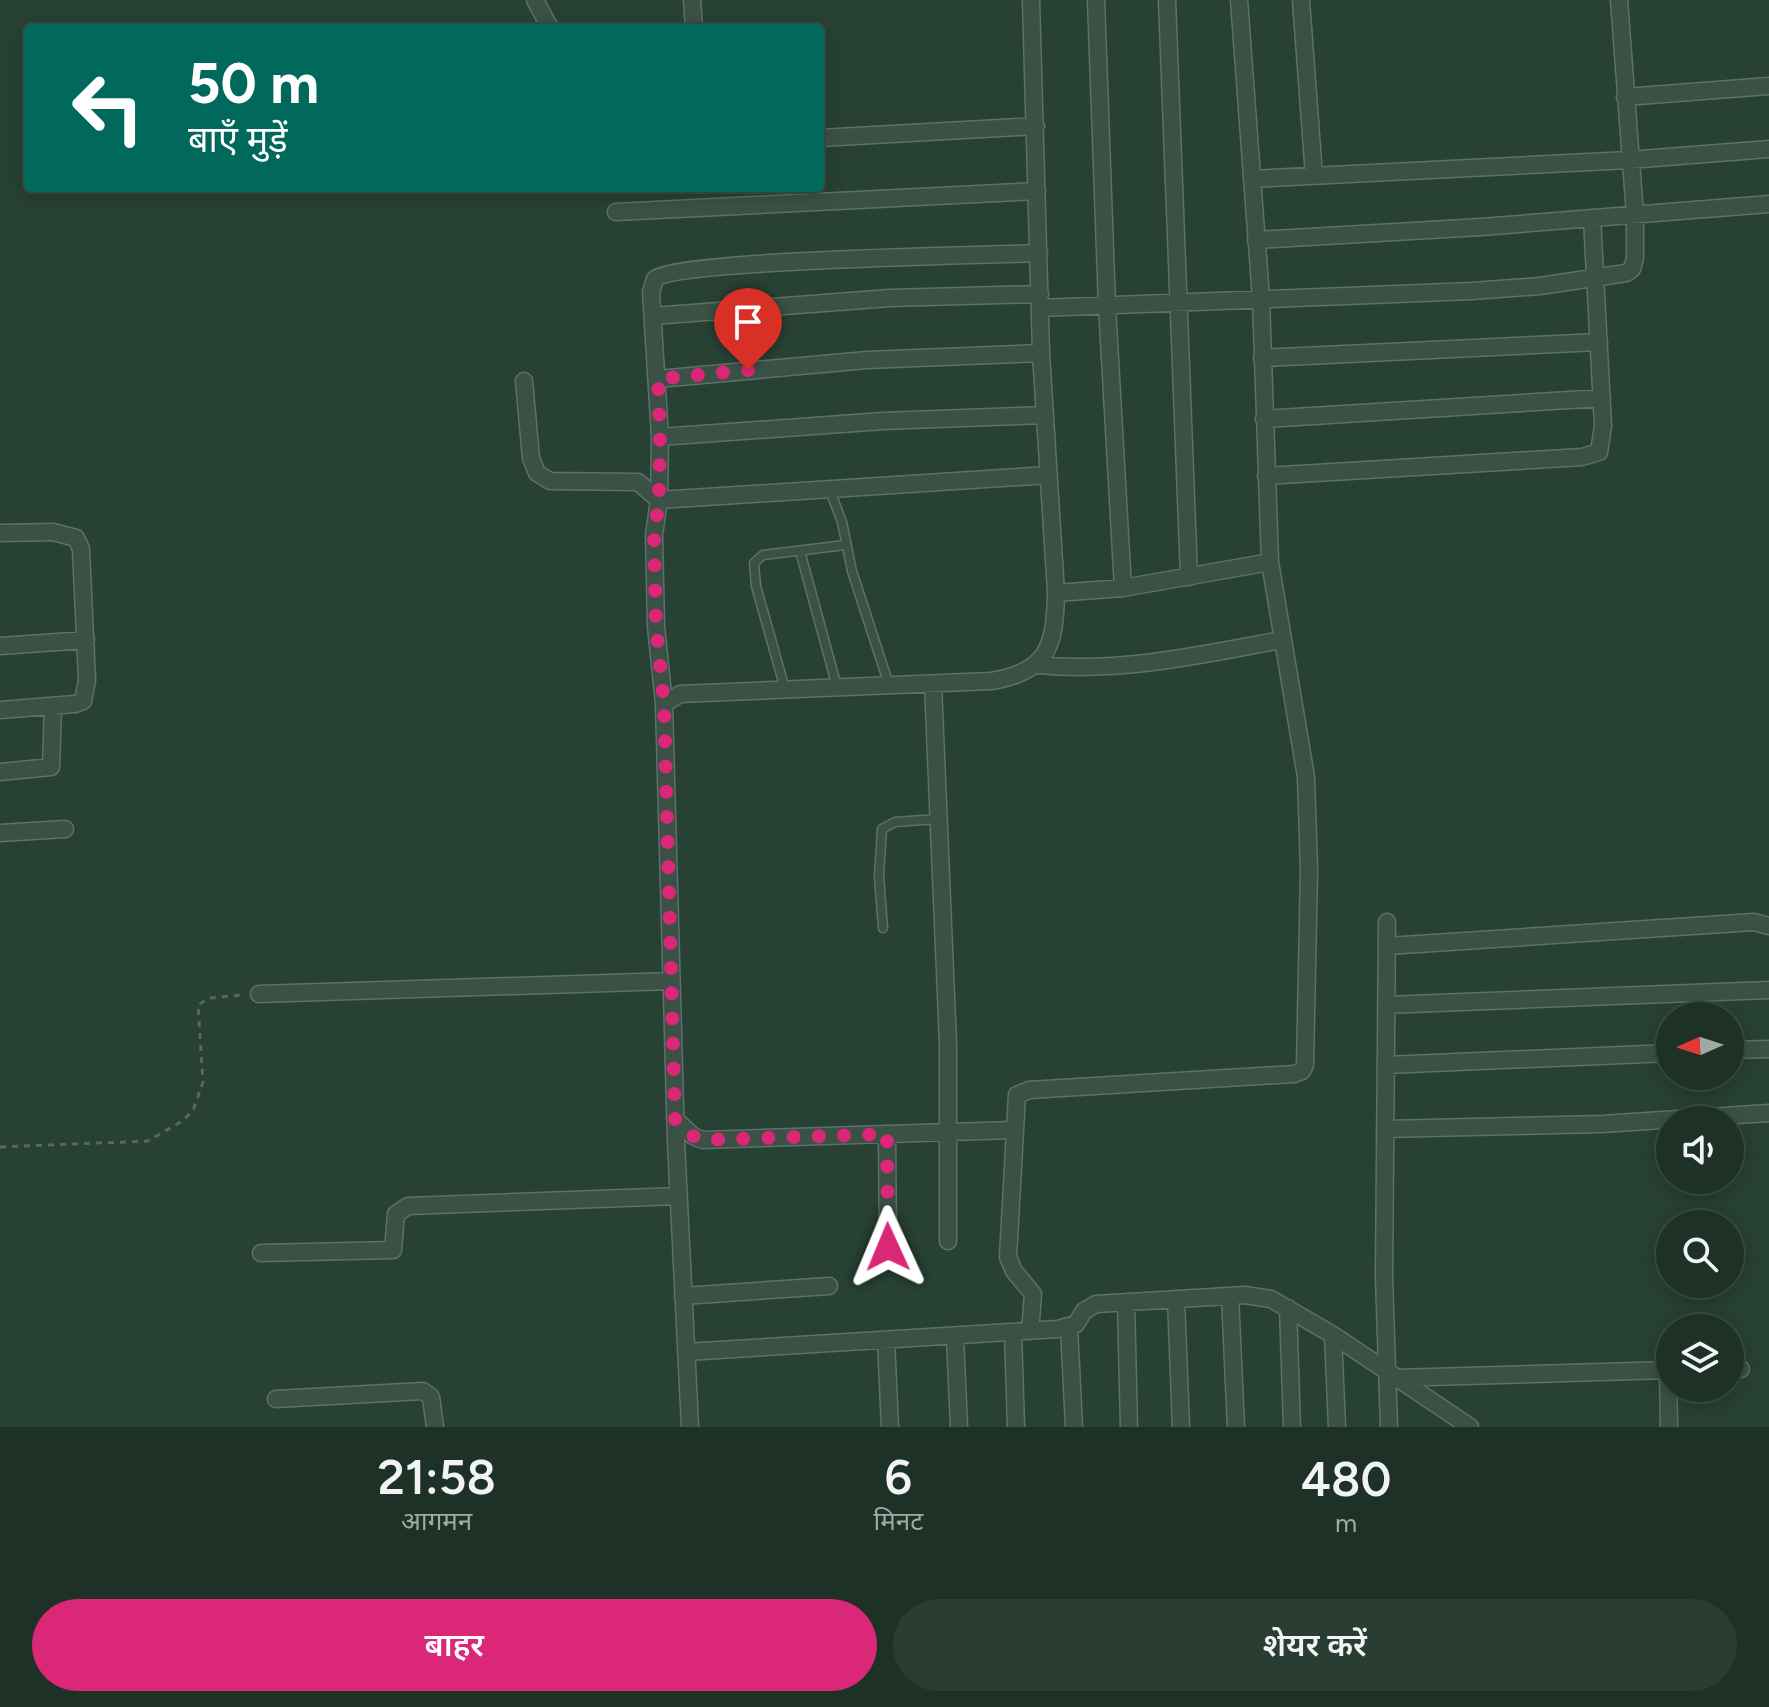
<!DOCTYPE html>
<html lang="hi">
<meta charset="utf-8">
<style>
:root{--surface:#1d3127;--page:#2a3d33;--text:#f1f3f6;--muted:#a0a9a7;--line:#3b4c44;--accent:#db2777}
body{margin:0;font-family:Figtree,"Noto Sans Devanagari",sans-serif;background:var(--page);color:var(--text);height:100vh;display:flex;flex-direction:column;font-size:30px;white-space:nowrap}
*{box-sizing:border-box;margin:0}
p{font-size:26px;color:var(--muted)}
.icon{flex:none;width:44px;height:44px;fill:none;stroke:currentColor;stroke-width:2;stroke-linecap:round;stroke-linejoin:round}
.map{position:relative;height:1427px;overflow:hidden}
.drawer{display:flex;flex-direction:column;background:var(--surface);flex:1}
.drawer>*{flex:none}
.hud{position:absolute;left:24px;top:24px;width:800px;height:168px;border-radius:8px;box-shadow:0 4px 20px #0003,0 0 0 2px var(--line);background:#00695c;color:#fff;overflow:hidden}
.needle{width:52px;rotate:267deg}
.controls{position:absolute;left:1656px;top:1002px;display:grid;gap:16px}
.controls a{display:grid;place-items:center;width:88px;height:88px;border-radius:50%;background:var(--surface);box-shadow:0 4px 20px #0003,0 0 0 2px var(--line);font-size:40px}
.pin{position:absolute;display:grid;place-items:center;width:68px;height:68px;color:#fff;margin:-82px -34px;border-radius:50% 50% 50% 0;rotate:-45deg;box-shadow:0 0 8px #0007}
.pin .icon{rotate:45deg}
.me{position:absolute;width:88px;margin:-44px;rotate:359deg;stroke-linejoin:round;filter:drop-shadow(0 0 6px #0008)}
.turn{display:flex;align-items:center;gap:28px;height:168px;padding:0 32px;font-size:36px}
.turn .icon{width:104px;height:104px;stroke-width:2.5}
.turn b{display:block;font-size:56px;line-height:68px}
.eta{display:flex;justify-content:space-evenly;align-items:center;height:136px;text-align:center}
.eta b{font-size:48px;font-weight:600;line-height:56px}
.cta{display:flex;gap:16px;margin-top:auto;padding:16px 32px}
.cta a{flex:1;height:92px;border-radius:48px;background:var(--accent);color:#fff;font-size:32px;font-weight:600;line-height:92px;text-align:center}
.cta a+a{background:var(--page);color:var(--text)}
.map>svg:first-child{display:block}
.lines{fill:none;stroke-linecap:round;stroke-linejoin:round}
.service-casing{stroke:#5c7167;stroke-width:11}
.minor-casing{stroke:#5c7167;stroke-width:19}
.path{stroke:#556b56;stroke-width:3;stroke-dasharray:6 6;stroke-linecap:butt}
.service{stroke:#3b5146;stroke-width:8}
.minor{stroke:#3b5146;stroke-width:16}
.route{stroke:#db2777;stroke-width:14;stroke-dasharray:0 25.2}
</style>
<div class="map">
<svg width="1769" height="1427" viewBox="0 0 1769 1427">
<rect width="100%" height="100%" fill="#274134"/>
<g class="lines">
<defs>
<path id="service" d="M829 488 842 522 852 571 889 685
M800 551 837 687
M785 689 756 586 754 563 763 555 845 545
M883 928 879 876 882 829 895 822 937 819"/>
<path id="minor" d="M535 0 550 28
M692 0 694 28
M1096 0 1107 306 1123 588
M1167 0 1189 577
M1301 0 1314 176
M1625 97 1769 86
M820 138 1036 126
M1252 179 1629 160 1769 149
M616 212 1037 191
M1256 240 1481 227 1769 204
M1040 308 1472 291 1540 286 1626 273 1632 269 1635 258V215L1619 0
M653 316 890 298 1040 294
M1262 358 1599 342
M658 379 867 360 1041 353
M524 381 531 458 537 473 550 481 638 482 659 500 1049 475
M1264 419 1602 398
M660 437 883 421 1045 415
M1266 476 1582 457 1599 452 1603 426 1592 218
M0 533 53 532 76 538 81 549 87 680 83 701 75 704 0 710
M1056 593 1123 588 1270 562
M0 646 86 640
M1038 665C1120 673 1201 655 1281 640
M933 684 948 1044V1241
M664 704 656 626 654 535 659 500 660 437 651 292 655 279C676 260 988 255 1039 253
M0 772 51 767 53 707
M0 833 65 829
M1387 922 1384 1277 1389 1427
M1387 946 1754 922 1769 926
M259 994 671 981
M1386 1005 1769 990
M1730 1050 1769 1049
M1386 1065 1670 1053
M675 1119 693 1136 703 1140 1013 1130
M1385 1129 1602 1124 1769 1113
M887 1134 888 1247
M261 1253 393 1250 396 1214 408 1206 679 1196
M683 1296 829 1286
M1230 1296 1236 1427
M1176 1299 1181 1427
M1126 1302 1129 1427
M1288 1308 1292 1427
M1069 1328 1074 1427
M1030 1331 1033 1294 1014 1271 1008 1257 1017 1095 1029 1090 1294 1074 1302 1071 1305 1065 1309 870 1306 777 1270 562 1261 299 1239 0
M1013 1333 1016 1427
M1333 1335 1337 1427
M955 1337 959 1427
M886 1340 890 1427
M686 1352 1058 1329 1076 1324 1084 1311 1096 1304 1245 1295 1271 1299 1333 1335 1470 1427
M1730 1369H1741
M1668 1370 1669 1427
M1396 1378 1670 1370
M276 1399 423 1391 431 1397 435 1427
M690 1427 676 1142 664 704 680 694 991 681C1048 672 1055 646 1056 593L1041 353 1031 0"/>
</defs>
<use href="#service" class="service-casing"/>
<use href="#minor" class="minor-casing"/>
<path class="path" d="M0 1147 148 1141 184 1120 194 1108 203 1082 198 1005 209 998 243 995"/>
<use href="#service" class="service"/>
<use href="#minor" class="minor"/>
</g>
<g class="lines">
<path class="route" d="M748 370 658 379 660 437 659 500 654 535 656 626 664 704 675 1119 693 1136 703 1140 887 1134 888 1247"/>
</g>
</svg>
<div class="controls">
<a><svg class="needle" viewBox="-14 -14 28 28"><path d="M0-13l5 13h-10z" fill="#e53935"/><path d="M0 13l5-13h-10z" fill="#a0a9a7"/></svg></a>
<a><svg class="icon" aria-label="sound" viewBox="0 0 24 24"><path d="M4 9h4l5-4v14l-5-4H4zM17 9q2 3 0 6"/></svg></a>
<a><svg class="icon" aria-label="search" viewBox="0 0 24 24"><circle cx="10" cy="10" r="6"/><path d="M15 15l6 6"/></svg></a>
<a><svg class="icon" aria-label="layers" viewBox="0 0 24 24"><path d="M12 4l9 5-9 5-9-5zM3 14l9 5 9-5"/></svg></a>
</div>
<div class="pin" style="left:748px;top:370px;background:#d93025"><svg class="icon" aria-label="arrive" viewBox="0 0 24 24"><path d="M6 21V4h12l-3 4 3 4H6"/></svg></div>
<svg class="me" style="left:888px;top:1247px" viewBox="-20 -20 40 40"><path d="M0-17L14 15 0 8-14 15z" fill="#db2777" stroke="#fff" stroke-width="4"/></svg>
<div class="hud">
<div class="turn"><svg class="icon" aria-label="left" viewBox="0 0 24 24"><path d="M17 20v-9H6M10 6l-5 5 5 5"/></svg><div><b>50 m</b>बाएँ मुड़ें</div></div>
</div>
</div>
<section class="drawer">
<div class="eta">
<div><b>21:58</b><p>आगमन</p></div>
<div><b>6</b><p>मिनट</p></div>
<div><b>480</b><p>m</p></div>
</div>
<div class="cta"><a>बाहर</a><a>शेयर करें</a></div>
</section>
